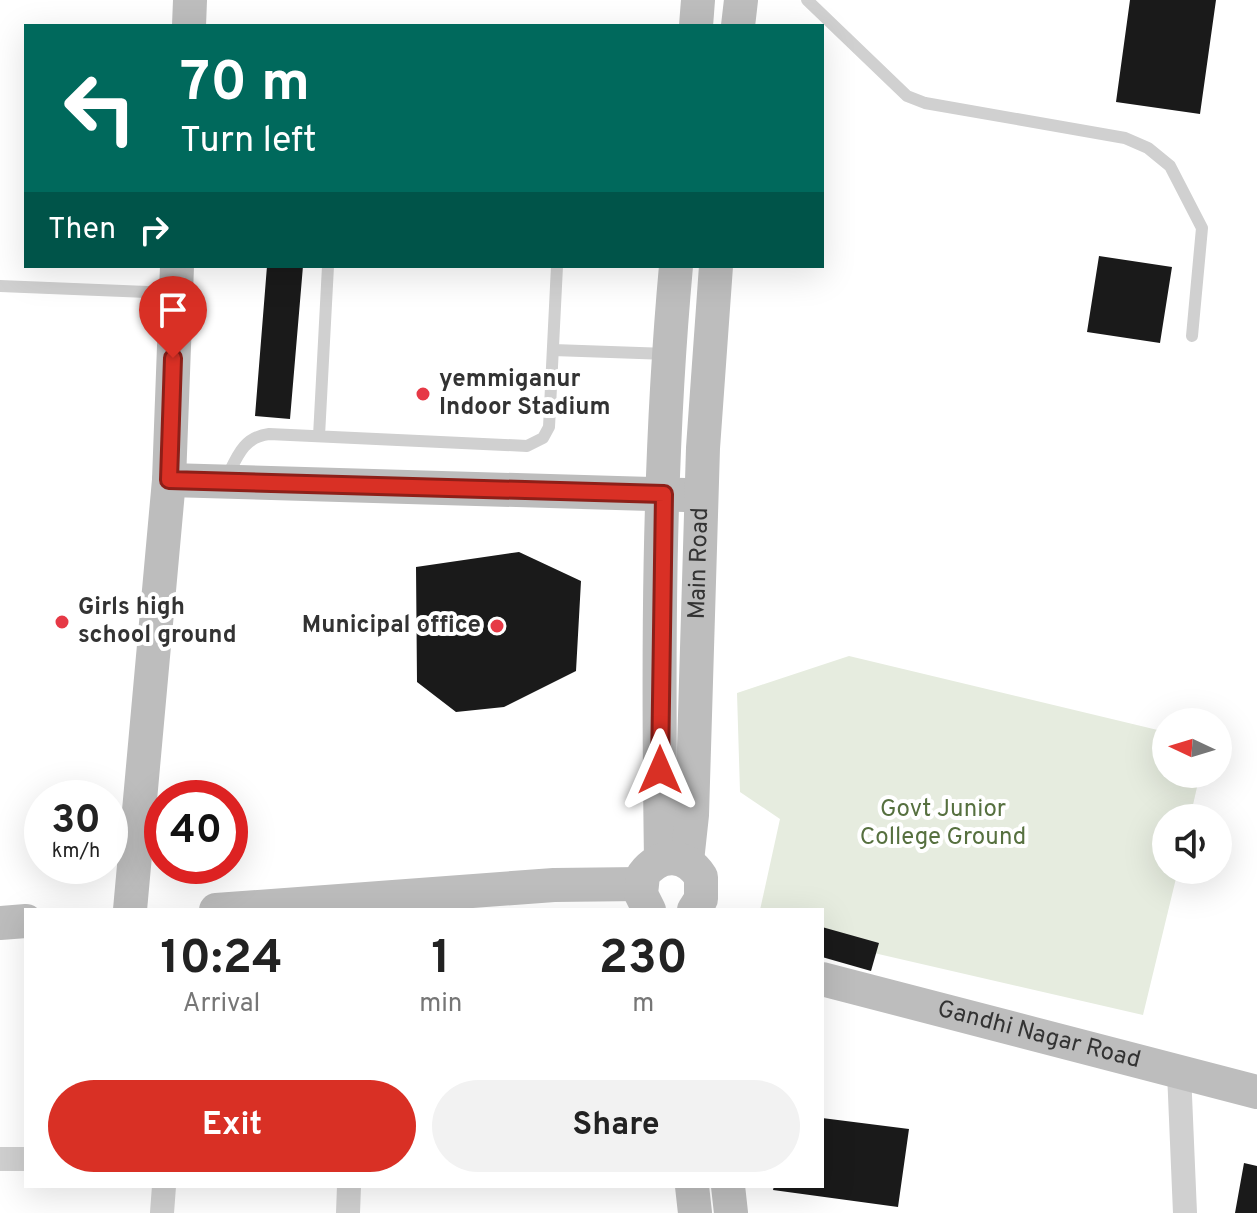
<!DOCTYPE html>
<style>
:root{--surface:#fff;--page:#f2f2f2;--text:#222;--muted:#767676;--accent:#d93025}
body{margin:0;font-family:Overpass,sans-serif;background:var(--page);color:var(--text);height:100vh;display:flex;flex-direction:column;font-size:30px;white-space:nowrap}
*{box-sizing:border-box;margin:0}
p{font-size:26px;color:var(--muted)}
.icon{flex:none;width:44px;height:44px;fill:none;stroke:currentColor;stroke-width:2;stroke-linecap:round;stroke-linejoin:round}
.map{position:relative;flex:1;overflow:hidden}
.side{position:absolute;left:24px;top:908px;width:800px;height:280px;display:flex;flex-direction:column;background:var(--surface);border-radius:0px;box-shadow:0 8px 32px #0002}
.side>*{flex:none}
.guide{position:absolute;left:24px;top:24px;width:800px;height:244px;border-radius:0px;box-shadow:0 8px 32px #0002;background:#00695c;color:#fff;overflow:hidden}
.needle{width:52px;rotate:274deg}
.fabs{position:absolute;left:1152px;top:708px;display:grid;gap:16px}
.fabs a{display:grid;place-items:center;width:80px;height:80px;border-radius:50%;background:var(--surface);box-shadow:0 8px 32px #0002;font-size:40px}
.speed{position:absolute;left:24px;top:780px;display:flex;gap:16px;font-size:40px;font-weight:700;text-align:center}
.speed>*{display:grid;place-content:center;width:104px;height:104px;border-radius:50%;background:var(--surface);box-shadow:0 8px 32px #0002;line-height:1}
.speed small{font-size:20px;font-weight:400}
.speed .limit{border:12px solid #d22;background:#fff;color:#111}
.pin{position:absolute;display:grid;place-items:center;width:68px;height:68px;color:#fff;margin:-82px -34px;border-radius:50% 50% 50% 0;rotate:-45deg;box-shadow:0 0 8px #0007}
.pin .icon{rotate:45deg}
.me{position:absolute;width:88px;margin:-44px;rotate:0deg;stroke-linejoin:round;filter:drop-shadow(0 0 6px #0008)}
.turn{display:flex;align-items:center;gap:28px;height:168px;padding:0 24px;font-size:36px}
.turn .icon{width:104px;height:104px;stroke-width:2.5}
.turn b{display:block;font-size:56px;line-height:68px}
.then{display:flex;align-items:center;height:76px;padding:0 24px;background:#0003;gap:16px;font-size:30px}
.eta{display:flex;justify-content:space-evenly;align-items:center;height:136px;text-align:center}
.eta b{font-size:48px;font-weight:700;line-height:56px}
.button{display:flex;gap:16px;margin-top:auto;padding:16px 24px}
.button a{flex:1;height:92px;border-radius:48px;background:var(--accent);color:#fff;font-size:32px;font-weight:700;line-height:92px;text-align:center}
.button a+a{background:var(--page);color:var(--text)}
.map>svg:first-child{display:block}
.green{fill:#e6ecdf}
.building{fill:#1a1a1a}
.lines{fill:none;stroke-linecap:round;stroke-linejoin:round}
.lane{stroke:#d0d0d0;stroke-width:12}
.street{stroke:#d0d0d0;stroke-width:24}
.secondary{stroke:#bdbdbd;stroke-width:34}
.route-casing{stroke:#8d1f18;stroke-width:20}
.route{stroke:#d93025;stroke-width:14}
.poi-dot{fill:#e63946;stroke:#fff;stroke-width:3}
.labels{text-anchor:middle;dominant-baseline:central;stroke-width:8;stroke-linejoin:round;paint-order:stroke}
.poi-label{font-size:24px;font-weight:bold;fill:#333;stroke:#fff;text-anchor:start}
.street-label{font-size:24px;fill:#333;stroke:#fff}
.park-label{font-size:24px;fill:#56703f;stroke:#fff}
</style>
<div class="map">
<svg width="1257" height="1213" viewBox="0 0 1257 1213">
<rect width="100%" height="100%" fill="#fff"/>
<path class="green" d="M849 656 1166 732V774H1200L1190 818H1166V870H1178L1143 1015 822 941V910H760L780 819 740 792 737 693Z"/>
<path class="building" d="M1130 0H1216L1200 114 1116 102Z
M1099 256 1172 267 1160 343 1087 332Z
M267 266H303L290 419 255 416Z
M519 552 581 581 576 671 504 707 456 712 417 682 416 567Z
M822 927 879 943 871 971 822 957Z
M822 1118 909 1129 898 1207 773 1190 774 1186H822Z
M1244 1163 1257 1166V1213H1235Z"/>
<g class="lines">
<path class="lane" d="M807 0 907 96 925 103 1125 138 1148 148 1170 166 1202 228 1192 336
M0 286 172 293
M553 350 668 354
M319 436 328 266
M226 479C237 457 243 437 269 434L527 446 543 438 549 427 557 266"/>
<path class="street" d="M1179 1072 1185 1213
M0 1159H26
M162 1213 164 1186
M348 1213 349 1186"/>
<g class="secondary">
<path d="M189 26 190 0"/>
<path d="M696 26 698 0"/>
<path d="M738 26 741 0"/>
<path d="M169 480 685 495"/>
<path d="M661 859C658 661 658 463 676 266"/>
<path id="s1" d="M687 861 692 815 703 448 716 266"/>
<path d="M130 910 169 480 177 266"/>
<path d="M216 910 554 885 640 884"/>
<path d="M649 910 641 894 643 875C660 852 686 853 701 877V899L694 910"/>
<path d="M0 923 26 921"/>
<path id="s2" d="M822 979 1257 1092"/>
<path d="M692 1186 695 1213"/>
<path d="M728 1186 731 1213"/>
</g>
</g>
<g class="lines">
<defs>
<path id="route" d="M173 358 169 480 664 494 660 770"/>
</defs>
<use href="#route" class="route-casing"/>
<use href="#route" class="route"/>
</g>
<g class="poi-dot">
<circle cx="423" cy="394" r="8"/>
<circle cx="62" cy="622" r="8"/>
<circle cx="497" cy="626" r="8"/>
</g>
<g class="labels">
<g class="poi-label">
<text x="439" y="380">yemmiganur<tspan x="439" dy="28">Indoor Stadium</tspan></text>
<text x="78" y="608">Girls high<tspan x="78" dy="28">school ground</tspan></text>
<text x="481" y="626" text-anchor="end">Municipal office</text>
</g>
<g class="street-label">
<text stroke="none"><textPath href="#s1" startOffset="298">Main Road</textPath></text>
<text stroke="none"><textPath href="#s2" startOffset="224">Gandhi Nagar Road</textPath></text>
</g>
<g class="park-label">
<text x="943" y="810">Govt Junior<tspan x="943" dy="28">College Ground</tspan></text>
</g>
</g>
</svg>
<div class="fabs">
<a><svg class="needle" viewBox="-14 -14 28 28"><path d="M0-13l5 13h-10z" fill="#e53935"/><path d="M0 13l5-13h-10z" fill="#767676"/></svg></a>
<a><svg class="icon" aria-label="sound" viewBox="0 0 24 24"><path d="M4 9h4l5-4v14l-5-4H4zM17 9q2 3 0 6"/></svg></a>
</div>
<div class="speed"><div>30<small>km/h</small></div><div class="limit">40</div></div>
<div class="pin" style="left:173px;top:358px;background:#d93025"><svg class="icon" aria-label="arrive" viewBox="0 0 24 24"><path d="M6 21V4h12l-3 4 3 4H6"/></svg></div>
<svg class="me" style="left:660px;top:770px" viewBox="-20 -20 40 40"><path d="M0-17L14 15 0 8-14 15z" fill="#d93025" stroke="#fff" stroke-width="4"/></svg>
<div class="guide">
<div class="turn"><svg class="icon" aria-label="left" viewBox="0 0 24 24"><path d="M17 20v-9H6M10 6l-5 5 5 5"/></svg><div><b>70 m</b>Turn left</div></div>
<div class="then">Then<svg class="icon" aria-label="right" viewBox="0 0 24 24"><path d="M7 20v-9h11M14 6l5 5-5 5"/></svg></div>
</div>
<section class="side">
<div class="eta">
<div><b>10:24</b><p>Arrival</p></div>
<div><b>1</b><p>min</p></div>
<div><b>230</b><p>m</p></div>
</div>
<div class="button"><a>Exit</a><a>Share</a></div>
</section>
</div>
